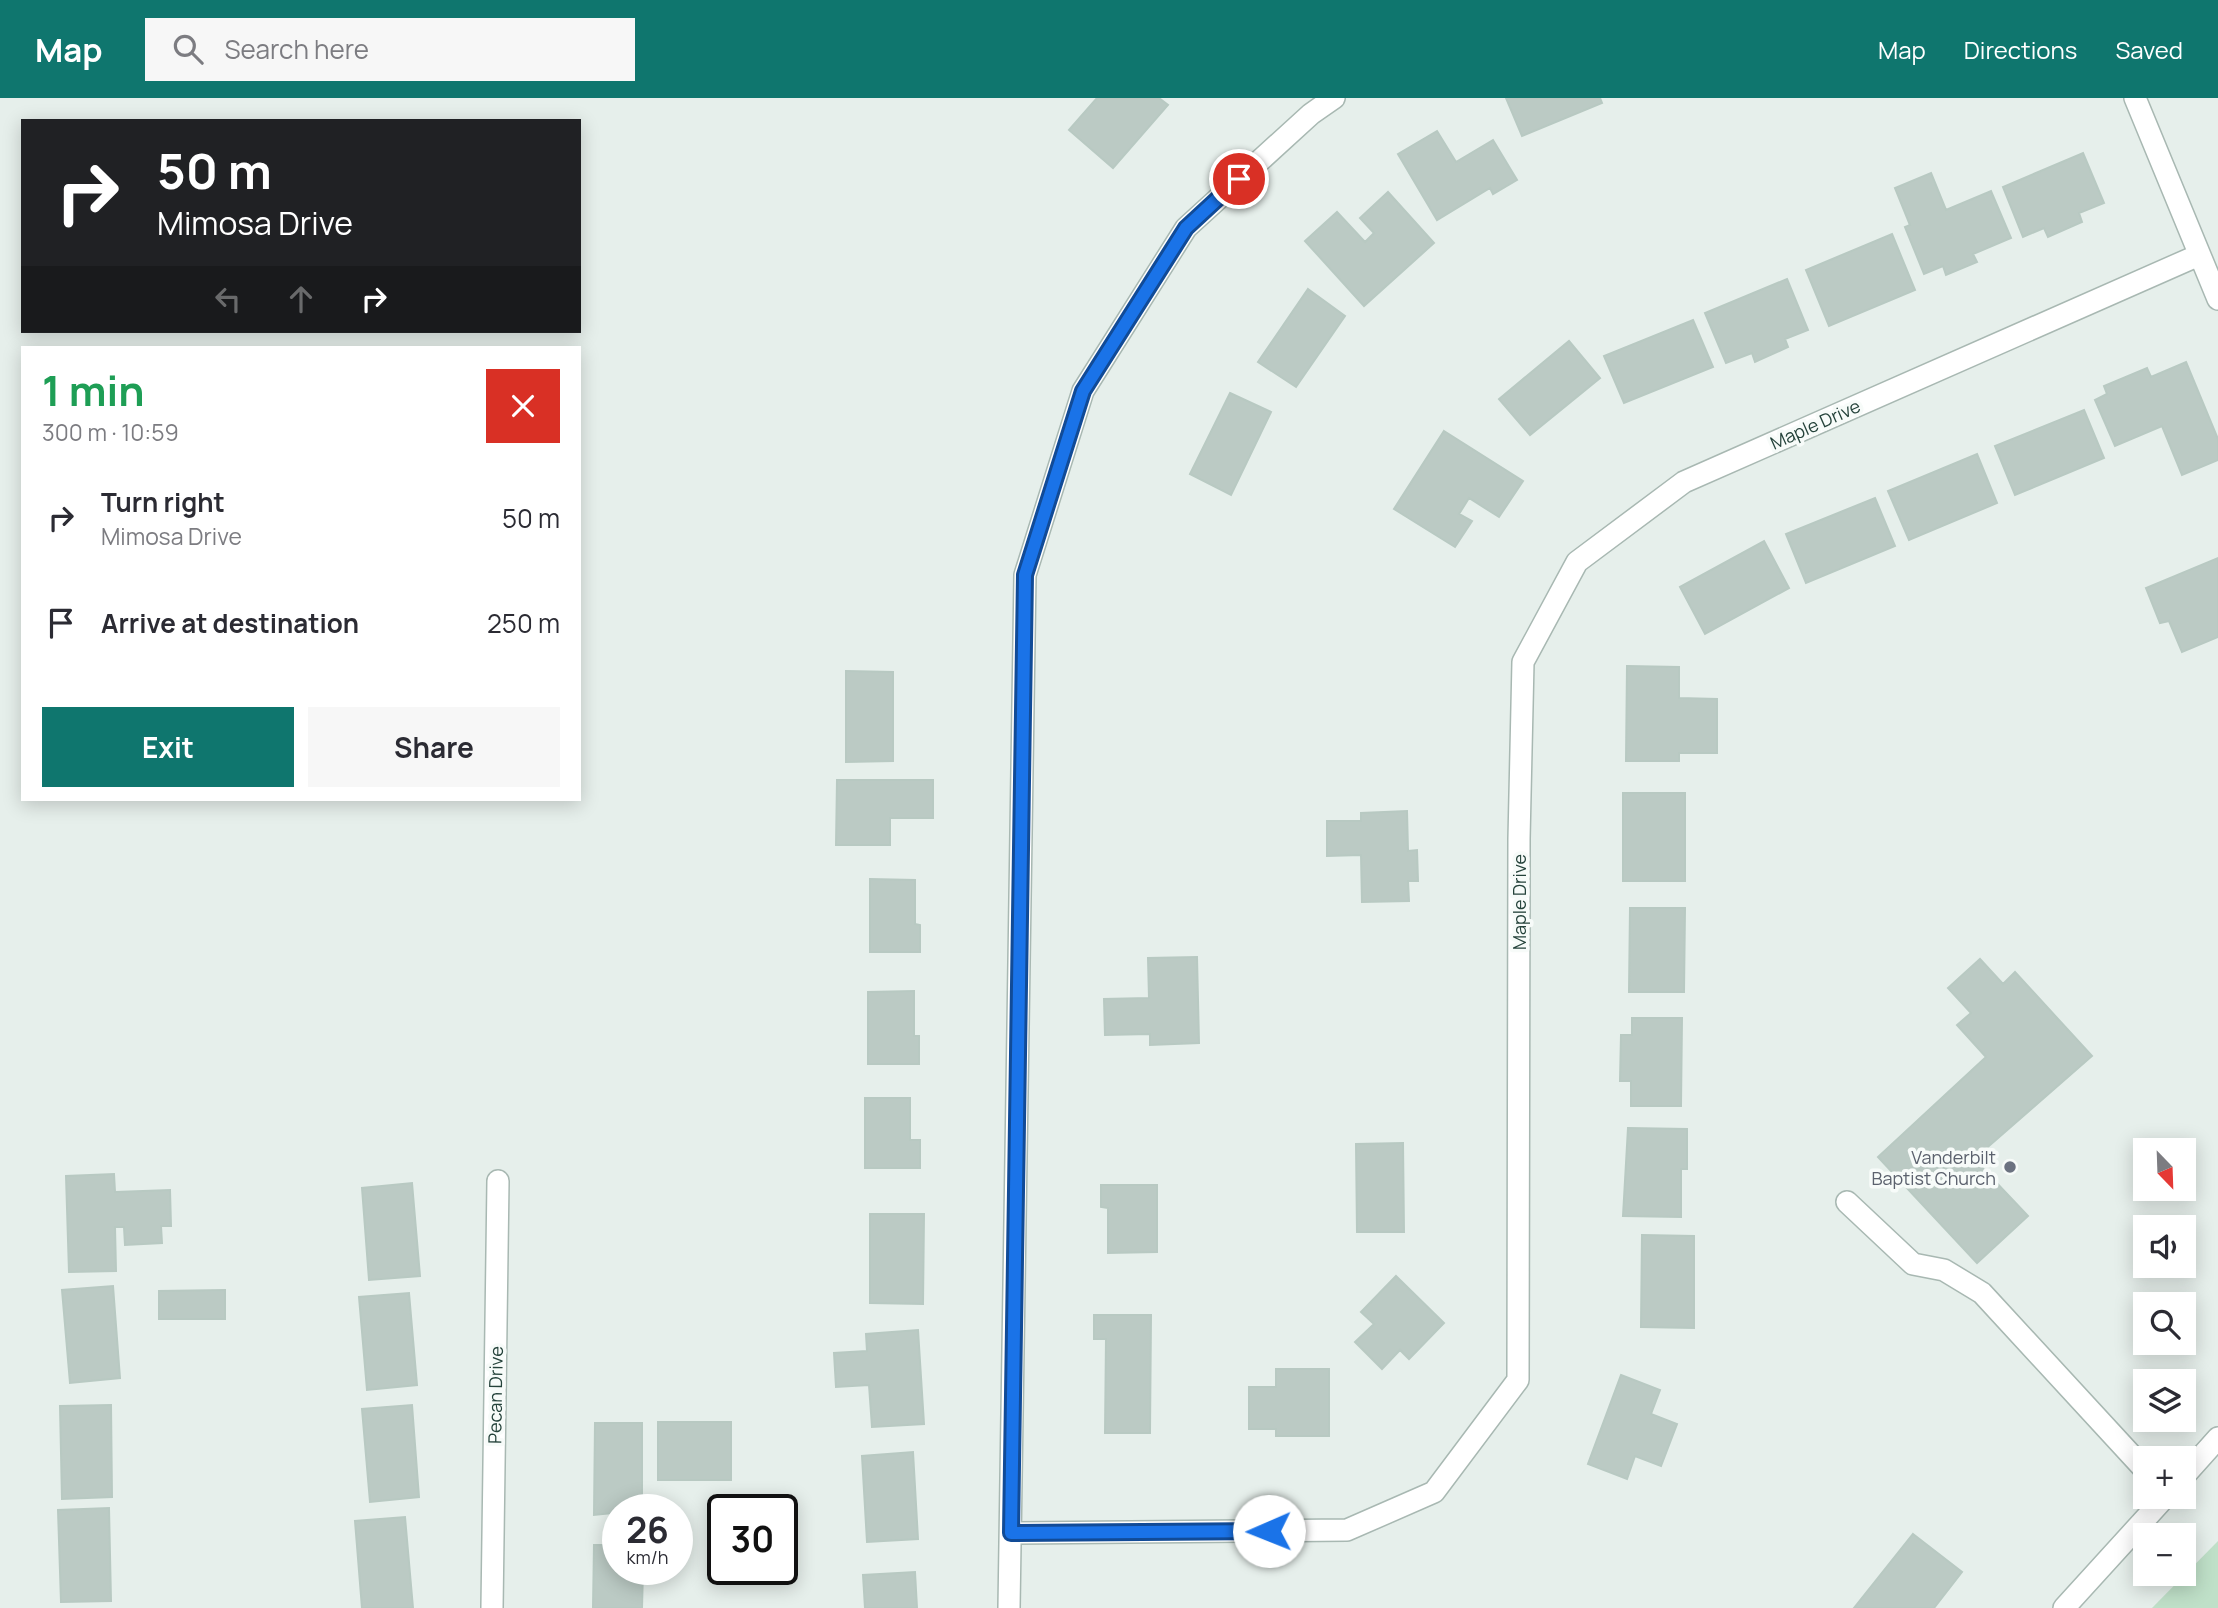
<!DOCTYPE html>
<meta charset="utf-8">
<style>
:root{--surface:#fff;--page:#f7f7f7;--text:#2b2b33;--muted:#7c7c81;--accent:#0f766e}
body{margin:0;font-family:Manrope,sans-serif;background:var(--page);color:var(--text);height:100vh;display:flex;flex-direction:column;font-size:26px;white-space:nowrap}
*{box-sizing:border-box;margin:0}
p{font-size:23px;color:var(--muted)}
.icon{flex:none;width:38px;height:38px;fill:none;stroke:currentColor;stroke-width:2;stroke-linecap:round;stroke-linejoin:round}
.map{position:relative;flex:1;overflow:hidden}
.drawer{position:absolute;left:21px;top:248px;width:560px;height:455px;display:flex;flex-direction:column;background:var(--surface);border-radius:0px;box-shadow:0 4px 18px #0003}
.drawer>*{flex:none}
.top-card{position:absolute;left:21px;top:21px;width:560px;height:214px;border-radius:0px;box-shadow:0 4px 18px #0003;background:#202124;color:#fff;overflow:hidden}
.needle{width:46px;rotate:157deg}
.controls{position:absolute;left:2133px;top:1040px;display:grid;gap:14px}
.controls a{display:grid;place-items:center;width:63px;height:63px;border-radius:0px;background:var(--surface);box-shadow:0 4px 18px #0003;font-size:35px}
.speed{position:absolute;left:602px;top:1396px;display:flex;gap:14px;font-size:35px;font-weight:700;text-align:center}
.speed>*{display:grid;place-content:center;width:91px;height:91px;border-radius:50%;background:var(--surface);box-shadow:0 4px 18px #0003;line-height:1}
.speed small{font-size:18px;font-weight:400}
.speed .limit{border:4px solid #111;border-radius:10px;background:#fff;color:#111}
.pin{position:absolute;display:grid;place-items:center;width:60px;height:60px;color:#fff;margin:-30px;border:4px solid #fff;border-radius:50%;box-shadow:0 2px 7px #0007}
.me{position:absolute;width:77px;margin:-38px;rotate:269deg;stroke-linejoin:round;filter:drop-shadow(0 0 5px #0008)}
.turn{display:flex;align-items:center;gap:24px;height:147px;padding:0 21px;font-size:32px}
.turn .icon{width:91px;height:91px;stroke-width:2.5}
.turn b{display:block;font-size:49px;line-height:60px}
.lanes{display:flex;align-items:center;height:66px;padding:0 21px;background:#0003;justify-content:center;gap:35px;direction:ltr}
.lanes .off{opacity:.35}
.round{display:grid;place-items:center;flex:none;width:74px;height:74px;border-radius:0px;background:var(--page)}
.headline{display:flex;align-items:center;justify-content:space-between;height:119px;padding:0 21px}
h1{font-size:42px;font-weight:700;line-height:52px;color:#1e9e55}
.button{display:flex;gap:14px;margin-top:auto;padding:14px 21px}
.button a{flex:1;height:80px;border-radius:0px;background:var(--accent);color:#fff;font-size:28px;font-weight:700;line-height:80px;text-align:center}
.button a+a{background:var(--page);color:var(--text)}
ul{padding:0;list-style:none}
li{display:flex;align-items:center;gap:21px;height:105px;padding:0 21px}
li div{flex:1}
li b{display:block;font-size:26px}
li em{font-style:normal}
header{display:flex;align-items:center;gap:42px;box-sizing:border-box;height:98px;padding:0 35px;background:var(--accent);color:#fff}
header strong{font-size:33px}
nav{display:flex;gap:38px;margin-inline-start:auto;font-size:24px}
.search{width:490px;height:63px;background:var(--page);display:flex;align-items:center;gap:18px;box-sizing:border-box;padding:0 24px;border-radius:0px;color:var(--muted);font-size:26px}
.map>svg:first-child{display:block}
.green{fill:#bfe0c8}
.building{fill:#bbcac4;stroke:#b8c9c2;stroke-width:2}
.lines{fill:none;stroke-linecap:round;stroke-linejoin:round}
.minor-casing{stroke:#a8b8b2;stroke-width:24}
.minor{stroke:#fff;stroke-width:21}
.route-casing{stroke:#114b97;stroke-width:18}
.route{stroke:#1a73e8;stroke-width:12}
.worship-dot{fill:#6b7280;stroke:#f7fbf9;stroke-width:2.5}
.labels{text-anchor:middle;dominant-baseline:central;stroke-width:7;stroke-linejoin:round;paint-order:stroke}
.street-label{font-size:18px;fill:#24423a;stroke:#f7fbf9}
.worship-label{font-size:18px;fill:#5b616d;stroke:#f7fbf9;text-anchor:end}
</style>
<header>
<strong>Map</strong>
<div class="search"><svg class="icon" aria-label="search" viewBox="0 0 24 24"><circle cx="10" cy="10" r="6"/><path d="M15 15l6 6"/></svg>Search here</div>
<nav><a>Map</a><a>Directions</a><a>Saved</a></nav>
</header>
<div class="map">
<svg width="2218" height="1510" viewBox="0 0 2218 1510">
<rect width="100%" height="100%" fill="#e6efeb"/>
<path class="green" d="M2218 1443V1510H2152Z"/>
<path class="building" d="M1097 0H1159L1168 7 1113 70 1069 32Z
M1506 0H1600L1602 5 1522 38Z
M1437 33 1456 64 1493 42 1517 82 1493 96 1490 90 1437 122 1398 56Z
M2083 55 2104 105 2079 115 2082 124 2048 139 2044 130 2023 139 2003 89Z
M1931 75 1946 112 1991 93 2011 140 1973 156 1977 164 1946 177 1943 168 1924 176 1905 129 1910 127 1895 90Z
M1388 94 1434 145 1364 208 1305 143 1337 114 1365 144 1374 135 1360 120Z
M1892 136 1915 192 1829 228 1806 172Z
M1787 181 1808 232 1785 241 1788 249 1755 264 1752 255 1726 265 1705 215Z
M1308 191 1345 218 1296 289 1258 264Z
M1693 222 1713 269 1624 305 1604 258Z
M1569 243 1600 280 1530 337 1499 301Z
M2186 264 2218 341V362L2182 377 2162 328 2115 348 2095 302 2107 296 2104 288 2147 270 2151 279Z
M1230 295 1271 314 1231 397 1190 376Z
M2084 312 2104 360 2015 397 1995 348Z
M1444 333 1523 383 1499 419 1469 400 1459 416 1472 423 1455 449 1394 411Z
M1977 356 1997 405 1909 442 1888 393Z
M1875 400 1895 448 1806 485 1786 436Z
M1764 443 1789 490 1705 536 1680 489Z
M2218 460V539L2182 554 2169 523 2160 525 2146 490Z
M1627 568 1679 569V600L1717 601V655H1679V663H1626Z
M846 573 893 574V663L846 664Z
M837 682H933V720H890V747H836Z
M1623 695H1685V783H1623Z
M1407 713 1408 753 1417 752 1418 783H1408L1409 803 1362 804 1361 757 1327 758V723H1361V715Z
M870 781 915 782V826L920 827V854H870Z
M1630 810H1685L1684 894H1629Z
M1197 859 1199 945 1150 947V936L1105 937 1104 901 1149 900 1148 860Z
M1980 861 2003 886 2015 874 2092 958 1974 1061 2028 1118 1977 1165 1878 1059 1986 959 1957 927 1971 915 1948 890Z
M914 893V938H919V966H868V894Z
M1632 920H1682L1681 1008H1631V983H1620L1621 937H1632Z
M865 1000H910V1042H920V1070H865Z
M1628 1030 1687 1031V1071H1681V1119L1623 1118Z
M1403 1045 1404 1134H1357L1356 1046Z
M114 1076 115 1094 170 1092 171 1128H161L162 1145 125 1147 124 1129H115L116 1173 69 1174 66 1078Z
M412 1085 420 1178 369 1182 362 1090Z
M1101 1087H1157V1154L1108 1155V1110L1101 1109Z
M870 1116H924L923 1206 870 1205Z
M1642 1137 1694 1138V1230L1641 1229Z
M1396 1178 1444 1225 1409 1261 1400 1252 1382 1271 1355 1244 1374 1226 1361 1214Z
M113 1188 120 1280 70 1285 62 1192Z
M225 1192V1221H159V1193Z
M409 1195 417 1287 367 1292 359 1199Z
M1094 1217H1151L1150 1335H1105L1106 1241H1094Z
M918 1232 924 1326 872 1329 869 1287 836 1289 834 1255 867 1253 866 1236Z
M1276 1271H1329V1338H1276V1331H1249V1289H1276Z
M1621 1277 1660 1292 1651 1316 1677 1326 1661 1368 1635 1358 1627 1381 1588 1366Z
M111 1307 112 1399 62 1401 60 1308Z
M412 1307 419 1399 370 1404 362 1311Z
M658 1324H731V1382H658Z
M595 1325H642V1412L594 1417Z
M913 1354 918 1441 867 1444 862 1358Z
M109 1410 111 1503 61 1504 58 1412Z
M405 1419 413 1510H362L355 1423Z
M1913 1436 1962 1474 1934 1510H1854Z
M594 1447H618V1472H643L642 1510H593Z
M915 1474 917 1510H865L863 1477Z"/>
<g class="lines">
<defs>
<path id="minor" d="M2135 0 2218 201
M1847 1104 1913 1166 1944 1172 1982 1195 2146 1373
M2184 1378 2218 1340
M1011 1435 1347 1432 1434 1394 1518 1282 1519 741 1523 564 1577 464 1684 384 2199 157
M492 1510 498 1083
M1009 1510 1025 477 1083 293 1186 130 1311 16 1334 0
M2064 1510 2166 1398"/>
</defs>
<use href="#minor" class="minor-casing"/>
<use href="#minor" class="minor"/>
</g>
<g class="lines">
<defs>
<path id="route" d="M1239 81 1186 130 1083 293 1025 477 1011 1435 1269 1433"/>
</defs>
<use href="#route" class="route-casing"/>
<use href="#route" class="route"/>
</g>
<circle class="worship-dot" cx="2010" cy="1069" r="7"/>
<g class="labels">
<g class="street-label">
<text transform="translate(1815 326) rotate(-24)">Maple Drive</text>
<text transform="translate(1519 804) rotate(-90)">Maple Drive</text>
<text transform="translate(495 1297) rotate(-89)">Pecan Drive</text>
</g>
<g class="worship-label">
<text x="1996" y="1059">Vanderbilt<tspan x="1996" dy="21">Baptist Church</tspan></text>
</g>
</g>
</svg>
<div class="controls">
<a><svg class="needle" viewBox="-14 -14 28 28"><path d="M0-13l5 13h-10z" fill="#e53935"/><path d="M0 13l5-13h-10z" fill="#7c7c81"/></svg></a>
<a><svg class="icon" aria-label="sound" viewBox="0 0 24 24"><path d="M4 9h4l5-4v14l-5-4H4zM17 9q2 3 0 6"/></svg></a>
<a><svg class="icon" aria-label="search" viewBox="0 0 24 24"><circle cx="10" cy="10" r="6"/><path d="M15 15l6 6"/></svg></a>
<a><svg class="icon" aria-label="layers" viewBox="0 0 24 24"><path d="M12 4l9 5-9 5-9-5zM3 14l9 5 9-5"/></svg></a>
<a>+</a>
<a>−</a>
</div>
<div class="speed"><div>26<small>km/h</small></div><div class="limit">30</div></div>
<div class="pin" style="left:1239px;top:81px;background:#d93025"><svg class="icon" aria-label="arrive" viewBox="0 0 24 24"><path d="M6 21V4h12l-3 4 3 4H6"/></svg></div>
<svg class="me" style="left:1269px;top:1433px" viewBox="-20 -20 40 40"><circle r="19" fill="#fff"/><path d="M0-13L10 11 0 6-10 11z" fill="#1a73e8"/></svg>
<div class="top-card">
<div class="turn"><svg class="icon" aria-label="right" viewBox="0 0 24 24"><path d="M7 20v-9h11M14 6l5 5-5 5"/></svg><div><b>50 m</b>Mimosa Drive</div></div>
<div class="lanes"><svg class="icon off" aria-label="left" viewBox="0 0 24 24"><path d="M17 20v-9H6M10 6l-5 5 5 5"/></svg><svg class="icon off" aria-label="ahead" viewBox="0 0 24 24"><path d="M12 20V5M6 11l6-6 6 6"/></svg><svg class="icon" aria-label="right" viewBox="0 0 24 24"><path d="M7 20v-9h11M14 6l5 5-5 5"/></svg></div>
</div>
<section class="drawer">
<div class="headline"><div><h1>1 min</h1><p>300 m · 10:59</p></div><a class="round" style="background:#d93025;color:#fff"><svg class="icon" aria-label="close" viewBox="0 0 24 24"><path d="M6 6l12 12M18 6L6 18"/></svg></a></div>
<ul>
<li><svg class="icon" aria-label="right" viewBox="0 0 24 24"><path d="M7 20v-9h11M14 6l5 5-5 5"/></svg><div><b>Turn right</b><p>Mimosa Drive</p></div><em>50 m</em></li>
<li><svg class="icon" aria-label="arrive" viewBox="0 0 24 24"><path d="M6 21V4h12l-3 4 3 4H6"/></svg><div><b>Arrive at destination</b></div><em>250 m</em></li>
</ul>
<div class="button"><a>Exit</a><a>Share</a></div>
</section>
</div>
